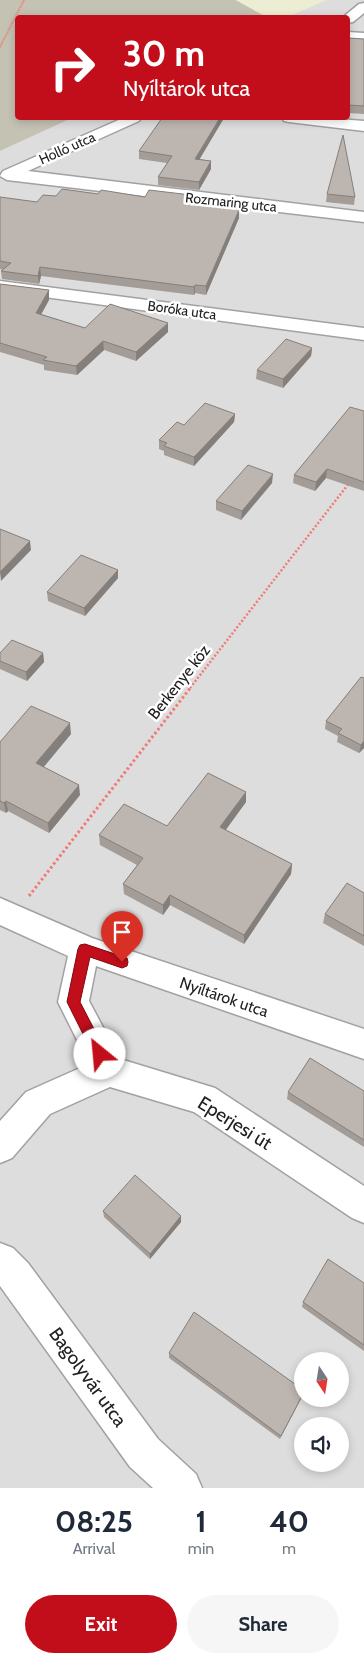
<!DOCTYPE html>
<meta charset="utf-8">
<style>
:root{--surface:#fff;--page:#f6f6f7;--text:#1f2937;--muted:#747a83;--accent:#c10e1a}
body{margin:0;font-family:Cabin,sans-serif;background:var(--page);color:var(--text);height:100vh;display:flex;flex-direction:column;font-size:19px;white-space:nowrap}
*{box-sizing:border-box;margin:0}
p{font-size:16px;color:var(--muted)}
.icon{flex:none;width:28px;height:28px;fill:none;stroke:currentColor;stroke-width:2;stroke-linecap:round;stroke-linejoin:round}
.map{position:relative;height:1488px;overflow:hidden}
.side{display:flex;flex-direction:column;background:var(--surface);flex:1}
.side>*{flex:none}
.top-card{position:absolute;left:15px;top:15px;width:335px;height:105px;border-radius:5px;box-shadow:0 2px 8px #0003;background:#c10e1a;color:#fff;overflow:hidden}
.needle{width:32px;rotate:168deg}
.tools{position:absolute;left:294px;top:1352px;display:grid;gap:10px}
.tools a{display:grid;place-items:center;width:55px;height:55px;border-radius:50%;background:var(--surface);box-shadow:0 2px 8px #0003;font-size:25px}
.pin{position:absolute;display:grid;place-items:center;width:42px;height:42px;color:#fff;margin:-51px -21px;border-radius:50% 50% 50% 0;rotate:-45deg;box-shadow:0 0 5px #0007}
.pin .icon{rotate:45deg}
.me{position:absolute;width:55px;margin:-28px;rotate:332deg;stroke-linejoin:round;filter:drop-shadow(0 0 4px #0008)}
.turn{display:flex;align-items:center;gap:18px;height:105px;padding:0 25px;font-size:22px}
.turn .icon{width:65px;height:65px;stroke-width:2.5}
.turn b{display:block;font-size:35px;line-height:42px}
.eta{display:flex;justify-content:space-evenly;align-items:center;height:85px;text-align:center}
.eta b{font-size:30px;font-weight:700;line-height:35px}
.action{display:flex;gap:10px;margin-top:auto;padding:10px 25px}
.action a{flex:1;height:58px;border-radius:30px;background:var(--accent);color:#fff;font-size:20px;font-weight:700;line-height:58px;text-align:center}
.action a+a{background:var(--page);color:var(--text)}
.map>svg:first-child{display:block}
.residential{fill:#dedddd;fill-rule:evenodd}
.construction{fill:#c4c2b3}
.farmland{fill:#ededd3}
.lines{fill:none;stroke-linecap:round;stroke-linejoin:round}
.minor-casing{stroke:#a1a1a1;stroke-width:3}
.path-far2{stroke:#f07b77;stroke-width:2;stroke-dasharray:1 1;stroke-linecap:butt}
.path-far1{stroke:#f07b77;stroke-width:2.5;stroke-dasharray:2 2;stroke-linecap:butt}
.path{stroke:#f07b77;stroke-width:3;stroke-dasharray:2.5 2.5;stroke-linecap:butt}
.minor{fill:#fff;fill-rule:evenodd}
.wall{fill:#a39c97}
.shaded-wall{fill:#847f7b}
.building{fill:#bdb5b0;stroke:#847f7b}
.route{fill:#c10e1a;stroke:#7d0911}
.labels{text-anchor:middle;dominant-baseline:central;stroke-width:5;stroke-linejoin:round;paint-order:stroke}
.far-street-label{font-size:14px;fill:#202020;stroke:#fff}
.street-label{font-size:16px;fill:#202020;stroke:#fff}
.near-street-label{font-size:19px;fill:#202020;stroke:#fff}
</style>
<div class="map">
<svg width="364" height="1488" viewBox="0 0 364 1488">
<rect width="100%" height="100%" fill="#efece7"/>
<path class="residential" d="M326 0H364V1488H0V151L72 118H348V18L287 17ZM302 1361H340V1399H302ZM302 1426H340V1464H302Z"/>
<path class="construction" d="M0 0H236L268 17 18 18V118H72L0 151Z"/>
<path class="farmland" d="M236 0H326L287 17 268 18Z"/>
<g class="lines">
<defs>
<path id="minor" d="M364 3V13L353 22 348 23V18H342L359 4Z
M348 32 364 33V41L348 40Z
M123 118H141L139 121 28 171 364 212V222L7 180 0 176 3 171Z
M282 118H326L364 121V131L289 122 284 121Z
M0 281 364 328V340L0 291Z
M0 898 92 938 364 1029V1059L96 966 89 1001 120 1059 215 1088 364 1186V1223L352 1218 194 1112 110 1087 50 1114 12 1158 0 1163V1121L26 1092 89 1064 58 1002 68 956 0 925Z
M0 1243 13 1248 28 1263 158 1439 196 1474 202 1488H153L130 1467 0 1286Z"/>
</defs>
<use href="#minor" class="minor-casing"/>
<path class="path-far2" d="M0 47 24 0"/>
<path class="path-far1" d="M190 688 350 482"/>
<path class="path" d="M29 896 191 687"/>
<use href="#minor" class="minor"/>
</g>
<path class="wall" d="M348 38 364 39V114L348 113Z
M224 118 199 159 211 161V169L199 190 158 185V177L167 163 139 159V151Z
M98 194 145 197 191 195V202L230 206V208L239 218 206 295 195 293 194 295 41 276 39 284 2 279 1 271 3 270 0 269V197L37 202 56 196Z
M327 194 355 197 354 205 326 202Z
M0 284 49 290V300L41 314 85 328 168 332 136 361 104 350 77 375 44 370V365L0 352Z
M312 348 311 356 283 388 256 379 257 370Z
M364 411V491L326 478 315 491 293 483 294 475Z
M235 414 234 422 194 466 164 455V451L159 449V440L184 425Z
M272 483 241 520 216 510V501Z
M118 570V578L85 616 48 601 47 592Z
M0 653H43L44 662 27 681 0 669Z
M364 678V748L359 753 337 742 338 736 325 729 326 721Z
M71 734 43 767 80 795 49 833 8 811 6 813 0 810V742Z
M246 802 225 830 292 864 291 874 244 944 170 905 163 915 124 894 123 884 137 865 100 845 99 835 167 826Z
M364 893V946L323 923 325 914Z
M364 1091V1147L287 1099 288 1092Z
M103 1211 181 1216V1222L150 1259 104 1217Z
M364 1283V1351L302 1307 303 1302Z
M169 1353 302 1389V1397L280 1439 169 1358Z"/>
<path class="shaded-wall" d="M220 118H224L195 167V159Z
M211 161V169L199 190V182Z
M191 195V204L187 202Z
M239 210V218L206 295V286Z
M40 267 41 276 39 284 38 276Z
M195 285V293L194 295V287Z
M49 290V300L37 322 36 313Z
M168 323V332L136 361V352Z
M103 341 104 350 77 375 76 366Z
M312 348 311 356 283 388V379Z
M235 414 234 422 194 466V457Z
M327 469 326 478 315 491 316 482Z
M273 474 272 483 241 520 242 511Z
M30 541 31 550 1 581 0 572Z
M118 570V578L85 616 84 608Z
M43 653 44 662 27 681 26 672Z
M70 723 71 734 38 774 36 763Z
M364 741V748L359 753 361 745Z
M79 785 80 795 49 833 48 823Z
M246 792V802L220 838V827Z
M6 801 8 811 6 813 4 803Z
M292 864 291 874 244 944V935Z
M170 895V905L163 915V905Z
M181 1216V1222L150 1259V1254Z"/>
<path class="building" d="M348 38 364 39V106L348 105Z
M162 118H220L195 159 211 161 199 182 158 177 172 156 139 151Z
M343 135 355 197 327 194Z
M62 189 98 194 101 190 145 197 149 190 191 195 187 202 230 206 229 208 239 210 206 286 195 285 194 287 40 267 38 276 1 271 11 263 0 261V197L37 202 43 195 56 196Z
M0 284 49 290 36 313 85 328 110 304 168 323 136 352 103 341 76 366 43 360 47 357 0 343Z
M286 339 312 348 283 379 257 370Z
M205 403 235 414 194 457 164 446 167 443 159 440 177 422 184 425Z
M350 407 364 411V482L327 469 316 482 294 475Z
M248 465 273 474 242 511 216 501Z
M0 529 30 541 0 572Z
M81 555 118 570 84 608 47 592Z
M12 640 43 653 26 672 0 661V653Z
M361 677 364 678V741L361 745 338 733 342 729 326 721Z
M31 706 70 723 36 763 79 785 48 823 6 801 4 803 0 801V742Z
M208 773 246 792 220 827 292 864 244 935 170 895 163 905 123 884 143 858 99 835 124 804 167 826Z
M347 883 364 893V936L325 914Z
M310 1058 364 1091V1140L288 1092Z
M135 1175 181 1216 150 1254 103 1211Z
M328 1259 364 1283V1345L303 1302Z
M194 1312 302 1389V1396L281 1436 169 1353Z"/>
<path class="route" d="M85 944 127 958 128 962 127 966 122 968 90 957 80 1002 107 1054 105 1058 100 1060 95 1058 67 1002 78 949 80 945Z"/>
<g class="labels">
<g class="far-street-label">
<text transform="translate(67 148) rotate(-24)">Holló utca</text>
<text transform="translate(231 202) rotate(6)">Rozmaring utca</text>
<text transform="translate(182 310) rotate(8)">Boróka utca</text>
</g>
<g class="street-label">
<text transform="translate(179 682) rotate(-52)">Berkenye köz</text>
<text transform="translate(224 997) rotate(19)">Nyíltárok utca</text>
</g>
<g class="near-street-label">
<text transform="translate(235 1123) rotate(32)">Eperjesi út</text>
<text transform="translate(88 1377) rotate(54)">Bagolyvár utca</text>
</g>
</g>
</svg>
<div class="tools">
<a><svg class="needle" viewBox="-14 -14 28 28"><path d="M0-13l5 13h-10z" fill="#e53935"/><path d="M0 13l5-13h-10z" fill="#747a83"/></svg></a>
<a><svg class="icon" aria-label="sound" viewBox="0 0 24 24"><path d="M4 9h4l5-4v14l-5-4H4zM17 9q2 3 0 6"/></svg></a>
</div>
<div class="pin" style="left:122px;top:962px;background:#d93025"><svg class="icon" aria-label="arrive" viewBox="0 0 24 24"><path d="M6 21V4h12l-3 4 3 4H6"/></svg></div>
<svg class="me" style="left:100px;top:1054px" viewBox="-20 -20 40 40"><circle r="19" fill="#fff"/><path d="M0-13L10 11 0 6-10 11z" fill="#c10e1a"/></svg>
<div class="top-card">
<div class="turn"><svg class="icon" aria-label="right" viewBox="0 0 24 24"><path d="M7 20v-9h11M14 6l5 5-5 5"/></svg><div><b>30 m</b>Nyíltárok utca</div></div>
</div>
</div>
<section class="side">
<div class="eta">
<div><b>08:25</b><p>Arrival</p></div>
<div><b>1</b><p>min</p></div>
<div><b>40</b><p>m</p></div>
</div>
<div class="action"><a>Exit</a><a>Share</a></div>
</section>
